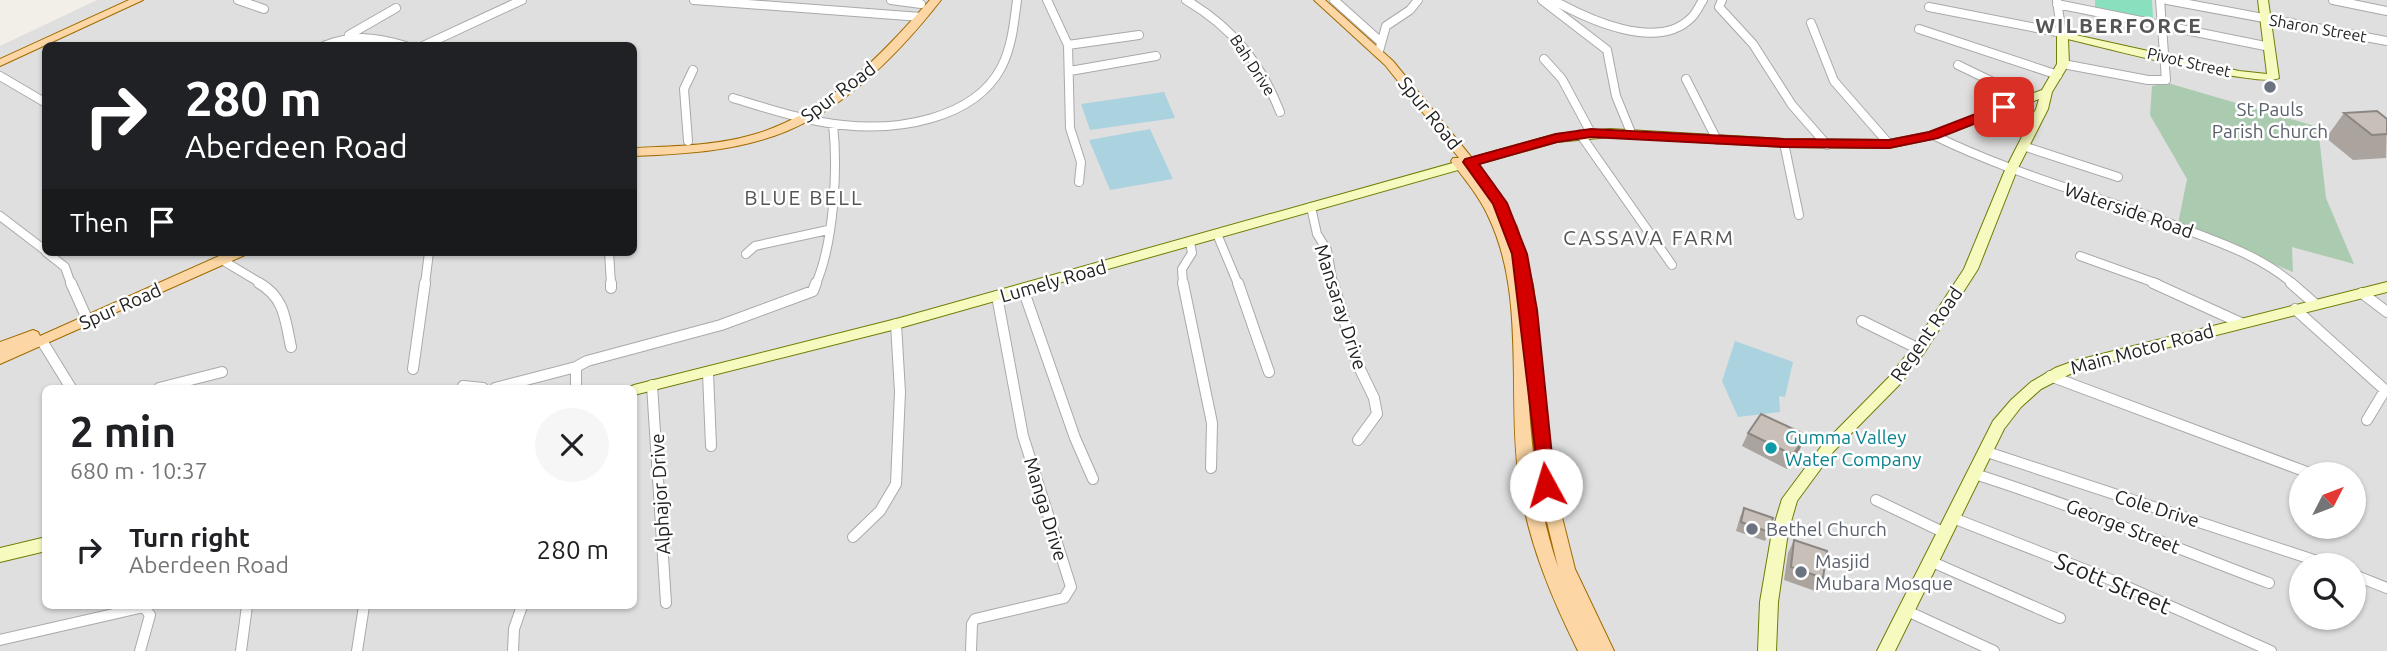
<!DOCTYPE html>
<meta charset="utf-8">
<style>
:root{--surface:#fff;--page:#f6f6f6;--text:#202124;--muted:#757577}
body{margin:0;font-family:Ubuntu,sans-serif;background:var(--page);color:var(--text);height:100vh;display:flex;flex-direction:column;font-size:26px;white-space:nowrap}
*{box-sizing:border-box;margin:0}
p{font-size:23px;color:var(--muted)}
.icon{flex:none;width:38px;height:38px;fill:none;stroke:currentColor;stroke-width:2;stroke-linecap:round;stroke-linejoin:round}
.map{position:relative;flex:1;overflow:hidden}
.sheet{position:absolute;left:42px;top:385px;width:595px;height:224px;display:flex;flex-direction:column;background:var(--surface);border-radius:10px;box-shadow:0 2px 5px #0004}
.sheet>*{flex:none}
.hud{position:absolute;left:42px;top:42px;width:595px;height:214px;border-radius:10px;box-shadow:0 2px 5px #0004;background:#202124;color:#fff;overflow:hidden}
.needle{width:46px;rotate:48deg}
.tools{position:absolute;left:2289px;top:462px;display:grid;gap:14px}
.tools a{display:grid;place-items:center;width:77px;height:77px;border-radius:50%;background:var(--surface);box-shadow:0 2px 5px #0004;font-size:35px}
.pin{position:absolute;display:grid;place-items:center;width:60px;height:60px;color:#fff;margin:-30px;border-radius:14px;box-shadow:0 4px 10px #0006}
.me{position:absolute;width:77px;margin:-38px;rotate:354deg;stroke-linejoin:round;filter:drop-shadow(0 0 5px #0008)}
.turn{display:flex;align-items:center;gap:24px;height:147px;padding:0 28px;font-size:32px}
.turn .icon{width:91px;height:91px;stroke-width:2.5}
.turn b{display:block;font-size:49px;line-height:60px}
.then{display:flex;align-items:center;height:66px;padding:0 28px;background:#0003;gap:14px;font-size:26px}
.round{display:grid;place-items:center;flex:none;width:74px;height:74px;border-radius:37px;background:var(--page)}
.head{display:flex;align-items:center;justify-content:space-between;height:119px;padding:0 28px}
h1{font-size:42px;font-weight:700;line-height:52px}
ul{padding:0;list-style:none}
li{display:flex;align-items:center;gap:21px;height:91px;padding:0 28px}
li div{flex:1}
li b{display:block;font-size:26px}
li em{font-style:normal}
.map>svg:first-child{display:block}
.residential{fill:#e0dfdf;fill-rule:evenodd}
.cemetery{fill:#aacbaf}
.pitch{fill:#88e0be}
.water{fill:#aad3df}
.lines{fill:none;stroke-linecap:round;stroke-linejoin:round}
.street-far1-casing{stroke:#a9a9a9;stroke-width:10}
.street-casing{stroke:#a9a9a9;stroke-width:12}
.secondary-casing{stroke:#707d05;stroke-width:2}
.primary-casing{stroke:#a06b00;stroke-width:2}
.street-far1{stroke:#fff;stroke-width:8}
.street{stroke:#fff;stroke-width:10}
.secondary{fill:#f7fabf;fill-rule:evenodd}
.primary{fill:#fcd6a4;fill-rule:evenodd}
.wall{fill:#aba49e}
.shaded-wall{fill:#8b8681}
.building{fill:#c7bfb8;stroke:#8b8681;stroke-width:2}
.route{fill:#d40000;stroke:#8a0000;stroke-width:2}
.worship-dot{fill:#6b7280;stroke:#fff;stroke-width:2.5}
.culture-dot{fill:#0f9aa8;stroke:#fff;stroke-width:2.5}
.labels{text-anchor:middle;dominant-baseline:central;stroke-width:5;stroke-linejoin:round;paint-order:stroke}
.far-street-label{font-size:16px;fill:#222;stroke:#fff}
.street-label{font-size:19px;fill:#222;stroke:#fff}
.worship-label{font-size:19px;fill:#5b616d;stroke:#fff;text-anchor:start}
.culture-label{font-size:19px;fill:#0d838f;stroke:#fff;text-anchor:start}
.far-district-label{font-size:21px;font-weight:bold;letter-spacing:2px;fill:#555;stroke:#fff}
.neighbourhood-label{font-size:21px;letter-spacing:2px;fill:#555;stroke:#fff}
.near-street-label{font-size:23px;fill:#222;stroke:#fff}
</style>
<div class="map">
<svg width="2387" height="651" viewBox="0 0 2387 651">
<rect width="100%" height="100%" fill="#f2efe9"/>
<path class="residential" d="M97 0H2387V651H0V46ZM46 46H634V252H46ZM46 388H634V606H46ZM2301 474H2354V527H2301ZM2301 565H2354V618H2301Z"/>
<path class="cemetery" d="M2168 83 2318 127 2326 198 2354 264 2292 247 2293 272 2178 224 2187 179 2150 115 2152 86Z"/>
<path class="pitch" d="M2095 0H2152L2153 19 2095 7Z"/>
<path class="water" d="M1164 92 1175 118 1090 130 1081 104Z
M1150 129 1173 179 1110 190 1089 140Z
M1735 341 1793 362 1785 397 1779 396 1780 412 1738 417 1722 381Z"/>
<g class="lines">
<defs>
<path id="street-far1" d="M238 0 264 9
M694 0 921 17
M891 0 921 4
M1047 0 1068 45 1070 128 1081 162 1079 182
M1186 0C1232 27 1261 63 1280 112
M1334 0 1381 42
M1542 0 1607 50 1616 96 1632 135
M1553 0C1587 19 1657 52 1691 18 1696 14 1699 6 1703 0
M1722 0 1719 7 1753 44 1792 105 1827 145
M2167 0 2387 41
M2333 0 2387 11
M2057 1 2062 35
M2057 4 2270 47
M1929 7 2062 33
M1811 23 1834 81 1889 144
M1919 29 2058 75
M349 35 396 8
M1068 45 1139 35
M324 46C354 34 376 37 406 46
M423 46 522 0
M1379 51 1386 26 1410 10 1418 0
M1544 59 1562 79 1591 133
M2063 64 2148 80H2166L2160 0
M1958 65 2026 98
M1070 71 1156 56
M0 76 46 103
M1686 79 1717 140
M733 98C769 109 805 121 843 125 896 131 973 120 1001 68 1012 47 1014 23 1017 0
M1580 134 1672 265
M1933 135C2010 173 2093 195 2174 225 2215 241 2260 255 2293 284
M688 141 684 89 693 70
M1784 143 1799 215
M2023 146 2118 177
M1311 207 1317 234 1327 250 1333 284
M0 216 46 251
M1217 234 1238 284
M46 252 65 267 71 284
M609 252 611 284
M746 254 755 246 828 230
M2080 256 2158 284
M222 260 262 284
M425 284 429 252
M816 284C834 241 838 170 833 124
M1183 284 1182 269 1192 253 1190 242"/>
<path id="street" d="M71 283 88 321
M259 283C285 298 285 319 291 347
M611 283V288
M1183 283 1212 423 1211 468
M1238 283 1269 372
M1333 283 1358 365 1374 398 1377 414 1358 440
M2153 283 2241 323
M2291 283 2315 304
M1023 289 1075 438 1093 479
M2362 293 2387 312
M2295 309 2385 390 2367 420
M1862 321 1919 349
M42 341 71 388
M413 369 425 283
M708 373 711 446
M2050 376 2312 474
M652 385 666 603
M463 386 483 388
M159 388 222 372
M495 388 576 367
M576 388V367L587 361 721 325 813 291 816 283
M1984 451 2329 565
M1975 474C2075 506 2171 546 2269 583
M2354 491 2357 492
M1876 500 1945 533
M1953 518 2114 581 2271 651
M853 537 880 511 896 484 900 392 896 324
M1930 561 2060 618
M2354 575 2387 588
M1905 610 1994 651
M0 640 144 607 150 615 140 651
M241 651 247 606
M357 651 364 606
M513 651 514 629 522 606
M971 651 972 624 975 619 1064 598 1071 587 1023 436 997 296"/>
<path id="secondary" d="M2258 0H2268L2279 78C2264 89 2096 46 2068 39L2069 64 2052 92 2048 109 2017 170 1978 269 1924 353 1900 384 1833 452 1797 501 1788 532 1778 602 1776 651H1758L1760 602 1772 532 1782 499 1823 444 1890 376 1914 345 1964 269 2005 170 2036 109 2039 99 1937 138 1889 148 1784 147 1610 137 1557 142 896 329 634 395V388H628L634 385 896 319 1556 134 1610 129 1784 139 1889 140 1930 132 2042 90 2057 64V35L2062 32 2239 71 2267 74Z
M2387 282V292L2078 370 2041 389 2021 407 2004 429 1895 651H1877L1993 421 2011 400 2031 382 2055 368 2074 361Z
M46 537V551L0 562V548Z"/>
<path id="primary" d="M129 0H143L0 66V59Z
M930 0H941C901 51 848 106 787 131 739 151 685 154 634 156V148C673 146 714 146 752 135 827 114 880 56 930 0Z
M1314 0H1325L1393 61 1494 185 1517 227 1533 285 1554 485 1575 569 1614 651H1596L1559 571 1596 651H1578C1552 599 1529 544 1520 486 1506 400 1527 298 1489 218 1480 197 1465 180 1451 161L1453 158H1459L1385 65ZM1527 371 1538 485 1558 567C1536 503 1530 439 1527 371Z
M228 252H247L245 255 0 364V342L33 330 38 332 40 336Z"/>
</defs>
<use href="#street-far1" class="street-far1-casing"/>
<use href="#street" class="street-casing"/>
<use href="#secondary" class="secondary-casing"/>
<use href="#primary" class="primary-casing"/>
<use href="#street-far1" class="street-far1"/>
<use href="#street" class="street"/>
<use href="#secondary" class="secondary"/>
<use href="#primary" class="primary"/>
</g>
<path class="wall" d="M1990 89 2012 92 2007 100 1997 104 1985 97Z
M2344 113 2387 119 2386 158 2353 160 2326 138Z
M1748 433 1800 449 1787 469 1742 446Z
M1744 508 1769 532 1765 541 1736 531 1740 517Z
M1794 540 1823 578 1815 591 1784 580 1788 553Z"/>
<path class="shaded-wall" d="M2012 92 2007 100 1997 104 2001 95Z
M1806 435 1800 449 1787 469 1793 455Z"/>
<path class="building" d="M1999 85 2012 92 2001 95 1990 89Z
M2377 111 2387 119V134L2372 135 2344 113Z
M1761 414 1806 435 1793 455 1748 433Z
M1744 508 1773 518 1769 532 1741 522Z
M1794 540 1827 551 1823 578 1791 567Z"/>
<path class="route" d="M2004 103 2009 104V110L1938 138 1889 148 1784 147 1591 137 1557 142 1479 164 1507 203 1527 254 1537 310 1555 485 1553 490H1540L1512 254 1493 204 1463 162 1465 159 1556 134 1591 129 1784 139 1889 140 1929 132Z"/>
<g class="worship-dot">
<circle cx="2270" cy="87" r="7"/>
<circle cx="1752" cy="529" r="7"/>
<circle cx="1801" cy="572" r="7"/>
</g>
<circle class="culture-dot" cx="1771" cy="448" r="7"/>
<g class="labels">
<g class="far-street-label">
<text transform="translate(2318 28) rotate(10)">Sharon Street</text>
<text transform="translate(2189 62) rotate(13)">Pivot Street</text>
<text transform="translate(1253 65) rotate(57)">Bah Drive</text>
</g>
<g class="street-label">
<text transform="translate(838 92) rotate(-37)">Spur Road</text>
<text transform="translate(1430 113) rotate(51)">Spur Road</text>
<text transform="translate(2129 210) rotate(19)">Waterside Road</text>
<text transform="translate(1053 281) rotate(-16)">Lumely Road</text>
<text transform="translate(120 306) rotate(-24)">Spur Road</text>
<text transform="translate(1341 307) rotate(72)">Mansaray Drive</text>
<text transform="translate(1926 334) rotate(-55)">Regent Road</text>
<text transform="translate(2142 349) rotate(-15)">Main Motor Road</text>
<text transform="translate(660 494) rotate(-93)">Alphajor Drive</text>
<text transform="translate(2157 508) rotate(17)">Cole Drive</text>
<text transform="translate(1046 509) rotate(73)">Manga Drive</text>
<text transform="translate(2123 526) rotate(21)">George Street</text>
</g>
<g class="worship-label">
<text x="2270" y="109" text-anchor="middle">St Pauls<tspan x="2270" dy="22">Parish Church</tspan></text>
<text x="1766" y="529">Bethel Church</text>
<text x="1815" y="561">Masjid<tspan x="1815" dy="22">Mubara Mosque</tspan></text>
</g>
<g class="culture-label">
<text x="1785" y="437">Gumma Valley<tspan x="1785" dy="22">Water Company</tspan></text>
</g>
<g class="far-district-label">
<text x="2119" y="25">WILBERFORCE</text>
</g>
<g class="neighbourhood-label">
<text x="804" y="197">BLUE BELL</text>
<text x="1649" y="237">CASSAVA FARM</text>
</g>
<g class="near-street-label">
<text transform="translate(2113 583) rotate(23)">Scott Street</text>
</g>
</g>
</svg>
<div class="tools">
<a><svg class="needle" viewBox="-14 -14 28 28"><path d="M0-13l5 13h-10z" fill="#e53935"/><path d="M0 13l5-13h-10z" fill="#757577"/></svg></a>
<a><svg class="icon" aria-label="search" viewBox="0 0 24 24"><circle cx="10" cy="10" r="6"/><path d="M15 15l6 6"/></svg></a>
</div>
<div class="pin" style="left:2004px;top:107px;background:#d93025"><svg class="icon" aria-label="arrive" viewBox="0 0 24 24"><path d="M6 21V4h12l-3 4 3 4H6"/></svg></div>
<svg class="me" style="left:1546px;top:485px" viewBox="-20 -20 40 40"><circle r="19" fill="#fff"/><path d="M0-13L10 11 0 6-10 11z" fill="#d40000"/></svg>
<div class="hud">
<div class="turn"><svg class="icon" aria-label="right" viewBox="0 0 24 24"><path d="M7 20v-9h11M14 6l5 5-5 5"/></svg><div><b>280 m</b>Aberdeen Road</div></div>
<div class="then">Then<svg class="icon" aria-label="arrive" viewBox="0 0 24 24"><path d="M6 21V4h12l-3 4 3 4H6"/></svg></div>
</div>
<section class="sheet">
<div class="head"><div><h1>2 min</h1><p>680 m · 10:37</p></div><a class="round"><svg class="icon" aria-label="close" viewBox="0 0 24 24"><path d="M6 6l12 12M18 6L6 18"/></svg></a></div>
<ul>
<li><svg class="icon" aria-label="right" viewBox="0 0 24 24"><path d="M7 20v-9h11M14 6l5 5-5 5"/></svg><div><b>Turn right</b><p>Aberdeen Road</p></div><em>280 m</em></li>
</ul>
</section>
</div>
